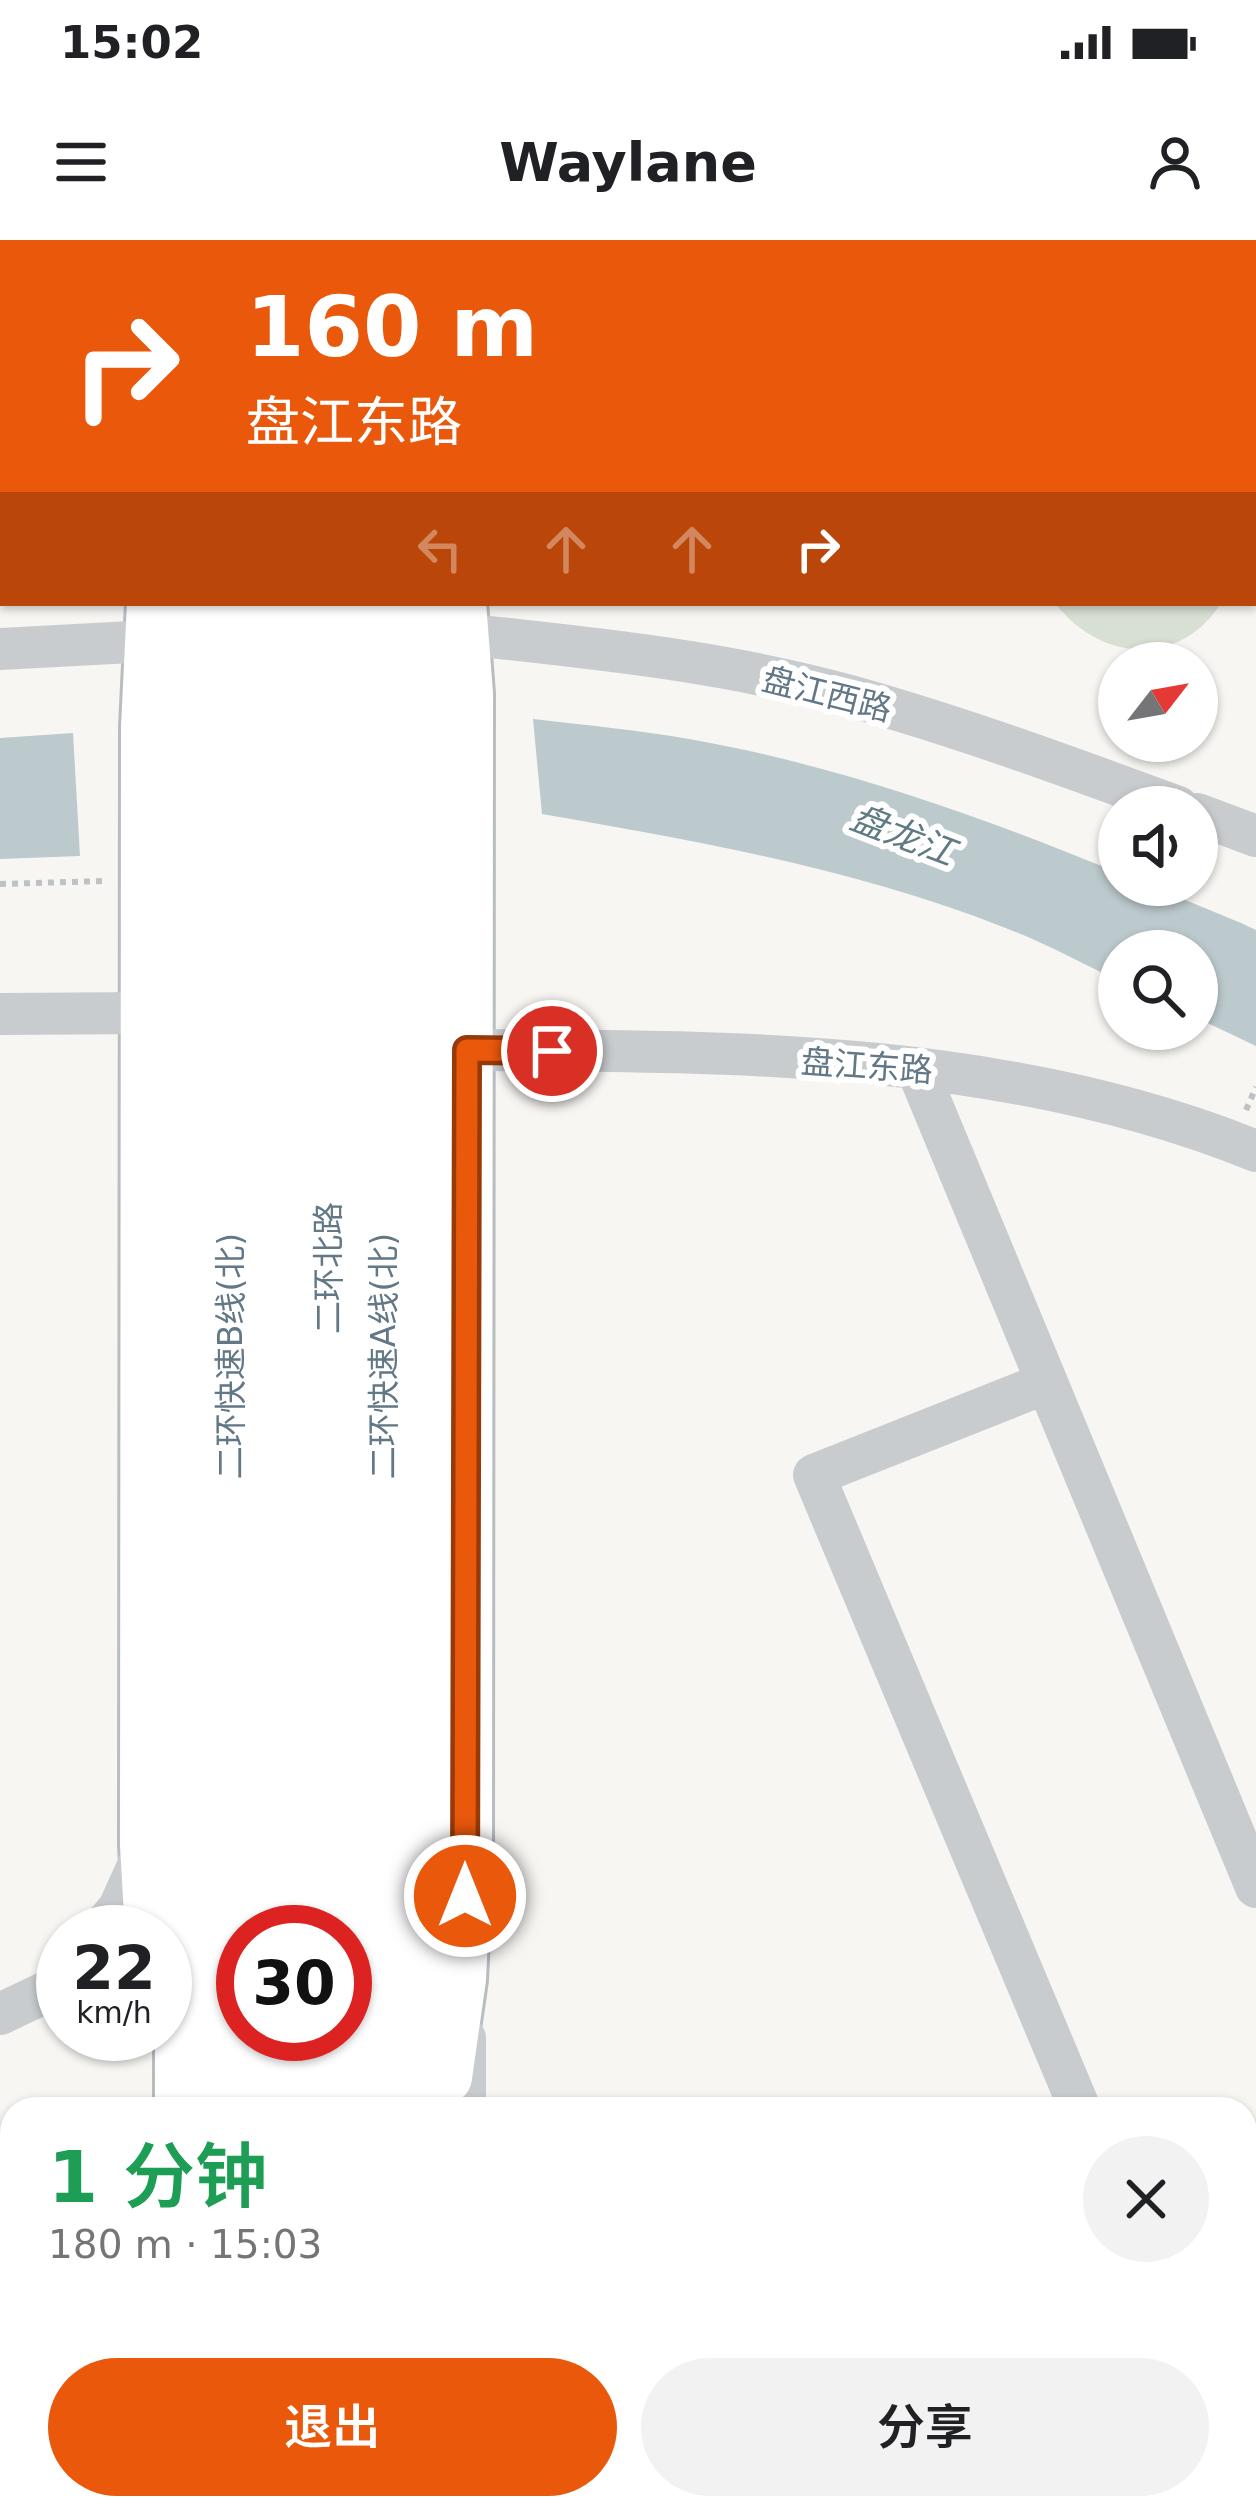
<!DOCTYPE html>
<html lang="zh">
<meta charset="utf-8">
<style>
:root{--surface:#fff;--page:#f2f2f2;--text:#202124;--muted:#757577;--accent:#ea580c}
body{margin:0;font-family:"DejaVu Sans","Noto Sans SC",sans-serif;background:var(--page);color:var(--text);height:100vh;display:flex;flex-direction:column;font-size:45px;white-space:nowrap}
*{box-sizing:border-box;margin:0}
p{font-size:39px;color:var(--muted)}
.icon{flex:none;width:66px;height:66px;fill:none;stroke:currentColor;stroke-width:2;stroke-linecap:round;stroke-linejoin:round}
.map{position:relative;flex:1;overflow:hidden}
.panel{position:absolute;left:0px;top:1857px;width:1257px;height:423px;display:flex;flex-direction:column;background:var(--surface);border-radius:36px 36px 0 0;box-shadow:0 3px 9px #0004}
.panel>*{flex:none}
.top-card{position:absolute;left:0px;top:0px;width:1257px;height:366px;box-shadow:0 3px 9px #0004;background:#ea580c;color:#fff;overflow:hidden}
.needle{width:78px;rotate:59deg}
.tools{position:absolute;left:1098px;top:402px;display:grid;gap:24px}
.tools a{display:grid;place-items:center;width:120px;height:120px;border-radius:50%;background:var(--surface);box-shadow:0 3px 9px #0004;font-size:60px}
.speed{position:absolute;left:36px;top:1665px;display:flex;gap:24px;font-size:60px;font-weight:700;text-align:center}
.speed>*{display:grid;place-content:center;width:156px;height:156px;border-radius:50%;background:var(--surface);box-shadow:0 3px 9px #0004;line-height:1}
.speed small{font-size:30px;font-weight:400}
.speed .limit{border:18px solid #d22;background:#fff;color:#111}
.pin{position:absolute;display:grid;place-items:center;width:102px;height:102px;color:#fff;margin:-51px;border:6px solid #fff;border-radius:50%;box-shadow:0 3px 12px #0007}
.me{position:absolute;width:132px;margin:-66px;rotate:0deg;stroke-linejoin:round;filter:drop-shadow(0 0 9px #0008)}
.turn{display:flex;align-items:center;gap:42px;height:252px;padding:0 48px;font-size:54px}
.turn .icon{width:156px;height:156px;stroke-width:2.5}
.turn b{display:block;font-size:84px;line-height:102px}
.lanes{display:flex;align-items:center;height:114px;padding:0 48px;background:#0003;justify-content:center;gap:60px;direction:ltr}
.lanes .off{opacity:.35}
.round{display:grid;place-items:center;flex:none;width:126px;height:126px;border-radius:63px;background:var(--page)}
.headline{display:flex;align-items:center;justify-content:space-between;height:204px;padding:0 48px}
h1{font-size:72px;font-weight:600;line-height:90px;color:#1e9e55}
.button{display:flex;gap:24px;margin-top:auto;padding:24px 48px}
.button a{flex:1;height:138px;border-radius:72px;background:var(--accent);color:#fff;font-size:48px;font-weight:600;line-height:138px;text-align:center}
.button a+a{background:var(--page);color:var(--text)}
.status{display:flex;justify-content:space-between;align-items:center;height:84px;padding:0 60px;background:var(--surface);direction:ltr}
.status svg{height:33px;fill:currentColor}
header{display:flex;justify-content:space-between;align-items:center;height:156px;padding:0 48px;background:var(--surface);font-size:54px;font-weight:600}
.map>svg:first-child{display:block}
.green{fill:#d8dfd3}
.water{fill:#bcc9cd}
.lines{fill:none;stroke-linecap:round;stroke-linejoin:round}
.major-casing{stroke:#b9bdc0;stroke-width:60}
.highway-casing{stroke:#b8bcbf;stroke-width:66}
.path{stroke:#bfc2c4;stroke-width:6;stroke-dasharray:6 6;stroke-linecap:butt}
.minor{stroke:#c9cccf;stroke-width:42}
.major{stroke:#fff;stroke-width:54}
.highway{stroke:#fff;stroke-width:60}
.route-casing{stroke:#983908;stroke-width:30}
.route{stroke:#ea580c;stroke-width:21}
.labels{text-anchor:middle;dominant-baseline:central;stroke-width:12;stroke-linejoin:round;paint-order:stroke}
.street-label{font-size:33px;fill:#637886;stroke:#fff}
.water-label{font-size:36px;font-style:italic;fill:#5f7b83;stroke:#fff}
</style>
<div class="status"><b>15:02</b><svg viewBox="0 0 49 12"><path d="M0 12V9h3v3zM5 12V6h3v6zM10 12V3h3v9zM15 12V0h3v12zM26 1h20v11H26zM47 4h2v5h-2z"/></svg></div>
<header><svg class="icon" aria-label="menu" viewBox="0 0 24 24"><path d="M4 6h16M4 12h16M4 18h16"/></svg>Waylane<svg class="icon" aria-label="person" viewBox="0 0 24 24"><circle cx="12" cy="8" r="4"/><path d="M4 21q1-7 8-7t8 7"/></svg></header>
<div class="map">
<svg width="1256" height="2278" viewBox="0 0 1256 2278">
<rect width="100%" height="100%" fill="#f7f6f3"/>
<path class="green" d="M1055 363H1221C1179 429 1099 421 1055 363Z"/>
<path class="water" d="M533 479C585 485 637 490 689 499 837 525 980 576 1119 633V645H1149L1241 683 1256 690V806L1197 778V711H1119V741C1081 723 1043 702 1003 687 856 629 697 601 542 574Z
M73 493 80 616 0 619V498Z"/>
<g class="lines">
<defs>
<path id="major" d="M186 0V3
M286 3V0
M329 3V0
M429 3V0
M152 1692 147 1605 148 487 154 363
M285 1692 286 363
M327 1692 329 363
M445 1837 459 1739 465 1614 466 454 459 363
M285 1869V1794
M327 1869V1794
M264 2268 265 2278
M348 2278 350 2268"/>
<path id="highway" d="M231 3V0
M385 3V0
M185 1869 186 363
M229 1869 231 363
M383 1869 384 363
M426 1869 429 363
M209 2268V2278
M402 2278 403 2268"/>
</defs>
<use href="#major" class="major-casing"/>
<use href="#highway" class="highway-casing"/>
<path class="path" d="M0 644 104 641
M1246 870 1256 847"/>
<path class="minor" d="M462 394C592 408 724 421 850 456 961 487 1069 527 1178 567
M0 409 150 401
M1197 574 1256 596
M0 774 148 773
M467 810C732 811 1007 810 1256 911
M917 829 1256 1647
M1046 1143 814 1235 1080 1869
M99 1692 119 1668 147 1606
M0 1774 63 1744
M465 1869V1798
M1245 1909 1256 1908
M1245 2142 1256 2141
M177 2268 178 2278
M449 2278 450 2268"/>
<use href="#major" class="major"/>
<use href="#highway" class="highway"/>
</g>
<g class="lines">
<defs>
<path id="route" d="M465 1656 467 810 552 811"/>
</defs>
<use href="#route" class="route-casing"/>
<use href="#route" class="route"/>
</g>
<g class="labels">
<g class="street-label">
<text transform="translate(827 454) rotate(14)">盘江西路</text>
<text transform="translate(867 826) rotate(4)">盘江东路</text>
<text transform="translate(328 1028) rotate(-90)">二环北路</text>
<text transform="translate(230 1116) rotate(-90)">二环快速B线(北)</text>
<text transform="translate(383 1116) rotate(-90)">二环快速A线(北)</text>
</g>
<g class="water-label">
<text transform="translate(903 595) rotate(21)">盘龙江</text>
</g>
</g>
</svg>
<div class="tools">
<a><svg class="needle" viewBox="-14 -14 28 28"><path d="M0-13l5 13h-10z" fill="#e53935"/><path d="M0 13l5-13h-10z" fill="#757577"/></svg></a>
<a><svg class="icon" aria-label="sound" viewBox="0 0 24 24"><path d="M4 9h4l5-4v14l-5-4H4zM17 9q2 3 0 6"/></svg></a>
<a><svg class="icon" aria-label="search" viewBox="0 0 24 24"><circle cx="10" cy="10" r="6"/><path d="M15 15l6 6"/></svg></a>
</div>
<div class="speed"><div>22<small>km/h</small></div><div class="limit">30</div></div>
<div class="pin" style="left:552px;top:811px;background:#d93025"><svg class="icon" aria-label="arrive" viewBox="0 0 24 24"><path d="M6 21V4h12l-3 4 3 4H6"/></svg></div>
<svg class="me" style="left:465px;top:1656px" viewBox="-20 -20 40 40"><circle r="17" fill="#ea580c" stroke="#fff" stroke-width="3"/><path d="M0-11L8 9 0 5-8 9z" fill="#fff"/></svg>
<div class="top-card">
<div class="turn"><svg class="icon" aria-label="right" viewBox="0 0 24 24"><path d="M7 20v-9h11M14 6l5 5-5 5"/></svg><div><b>160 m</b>盘江东路</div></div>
<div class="lanes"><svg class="icon off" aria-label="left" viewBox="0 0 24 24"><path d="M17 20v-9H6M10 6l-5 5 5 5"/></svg><svg class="icon off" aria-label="ahead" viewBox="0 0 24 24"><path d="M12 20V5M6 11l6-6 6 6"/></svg><svg class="icon off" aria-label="ahead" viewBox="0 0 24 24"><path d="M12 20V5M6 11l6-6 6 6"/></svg><svg class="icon" aria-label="right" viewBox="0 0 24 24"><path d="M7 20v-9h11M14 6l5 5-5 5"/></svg></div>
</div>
<section class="panel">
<div class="headline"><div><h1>1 分钟</h1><p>180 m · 15:03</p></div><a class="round"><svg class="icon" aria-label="close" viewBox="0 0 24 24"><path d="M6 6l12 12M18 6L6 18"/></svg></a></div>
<div class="button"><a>退出</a><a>分享</a></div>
</section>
</div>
